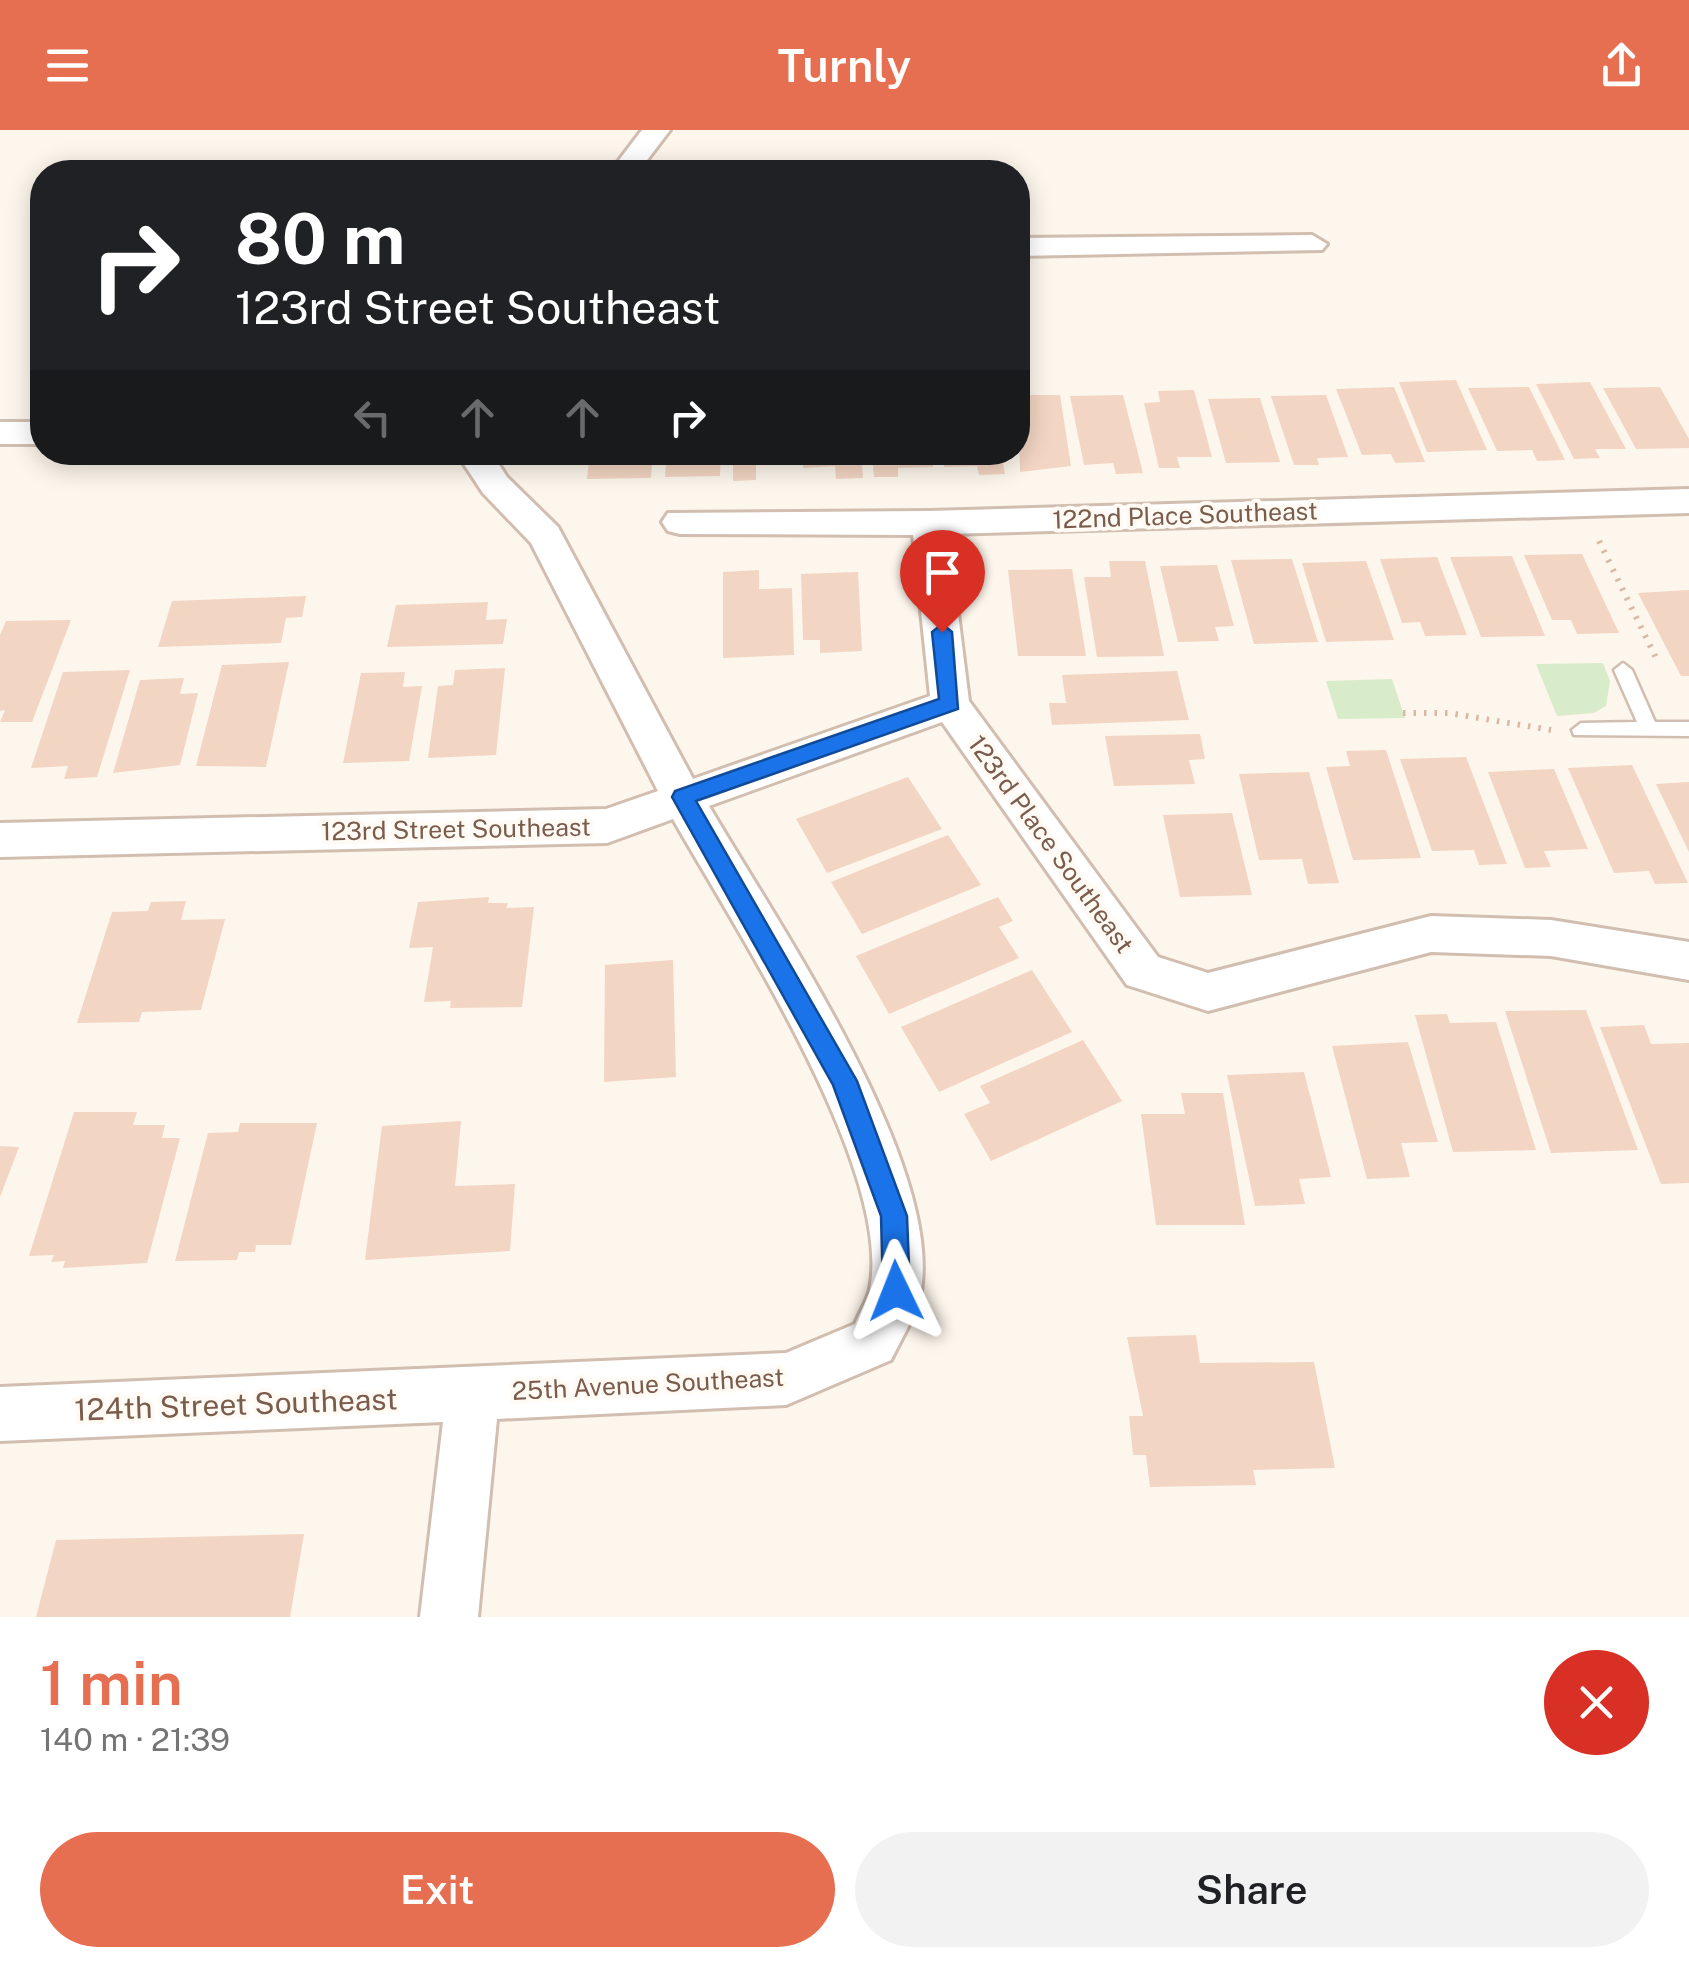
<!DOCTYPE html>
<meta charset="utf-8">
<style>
:root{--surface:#fff;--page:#f2f2f2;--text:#202124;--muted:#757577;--accent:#e76f51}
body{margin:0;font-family:"Public Sans",sans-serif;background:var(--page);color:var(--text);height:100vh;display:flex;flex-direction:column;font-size:38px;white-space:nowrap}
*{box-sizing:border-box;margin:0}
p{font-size:32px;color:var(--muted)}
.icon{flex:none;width:55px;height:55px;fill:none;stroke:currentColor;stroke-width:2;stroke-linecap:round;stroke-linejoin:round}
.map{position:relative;height:1487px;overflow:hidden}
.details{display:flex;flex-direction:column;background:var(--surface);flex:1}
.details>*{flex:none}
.hud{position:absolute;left:30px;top:30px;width:1000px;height:305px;border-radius:40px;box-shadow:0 5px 25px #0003;background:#202124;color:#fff;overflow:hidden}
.pin{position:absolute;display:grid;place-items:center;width:85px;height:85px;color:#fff;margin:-102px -42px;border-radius:50% 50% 50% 0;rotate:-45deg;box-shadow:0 0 10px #0007}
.pin .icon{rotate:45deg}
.me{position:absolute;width:110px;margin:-55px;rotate:358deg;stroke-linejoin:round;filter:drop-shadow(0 0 8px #0008)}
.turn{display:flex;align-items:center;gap:35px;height:210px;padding:0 40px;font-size:45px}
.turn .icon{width:130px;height:130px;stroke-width:2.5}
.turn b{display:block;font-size:70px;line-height:85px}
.lanes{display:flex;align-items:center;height:95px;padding:0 40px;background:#0003;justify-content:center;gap:50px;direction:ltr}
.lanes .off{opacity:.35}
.round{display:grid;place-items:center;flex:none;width:105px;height:105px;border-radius:52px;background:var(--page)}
.headline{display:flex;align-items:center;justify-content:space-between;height:170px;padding:0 40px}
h1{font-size:60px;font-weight:600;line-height:75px;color:var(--accent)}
.button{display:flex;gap:20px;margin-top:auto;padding:20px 40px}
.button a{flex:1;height:115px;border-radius:60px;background:var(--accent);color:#fff;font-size:40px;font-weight:600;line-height:115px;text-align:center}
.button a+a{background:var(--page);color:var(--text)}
header{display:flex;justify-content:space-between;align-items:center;height:130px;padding:0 40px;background:var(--accent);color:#fff;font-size:45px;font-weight:600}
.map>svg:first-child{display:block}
.green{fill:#d8ecc9}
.building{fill:#f3d5c3}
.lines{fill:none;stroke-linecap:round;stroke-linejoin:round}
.service-casing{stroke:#d1beb0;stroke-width:5}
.minor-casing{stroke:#d1beb0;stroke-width:6}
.path{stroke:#d9b8a5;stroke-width:6;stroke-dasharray:2.5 8;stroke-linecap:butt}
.service{fill:#fff;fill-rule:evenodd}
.minor{fill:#fff;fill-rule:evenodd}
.route{fill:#1a73e8;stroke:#114b97;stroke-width:2.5}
.labels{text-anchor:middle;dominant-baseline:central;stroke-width:8;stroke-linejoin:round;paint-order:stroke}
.street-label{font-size:25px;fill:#7a5c4d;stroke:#fffaf3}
.near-street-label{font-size:30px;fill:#7a5c4d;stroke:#fffaf3}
</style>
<header><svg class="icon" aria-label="menu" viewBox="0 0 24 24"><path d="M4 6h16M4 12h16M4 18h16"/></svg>Turnly<svg class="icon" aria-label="share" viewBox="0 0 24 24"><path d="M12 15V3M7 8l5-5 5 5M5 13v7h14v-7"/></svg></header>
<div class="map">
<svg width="1689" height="1487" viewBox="0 0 1689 1487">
<rect width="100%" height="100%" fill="#fdf6ec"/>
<path class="green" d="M1603 533 1610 551 1606 576 1594 583 1557 586 1536 534Z
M1392 549 1405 588 1338 589 1326 551Z"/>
<path class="building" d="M1456 250 1487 320 1427 322 1399 252Z
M1590 252 1626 319H1595L1600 328 1574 329 1536 254Z
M1394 257 1425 332 1395 333 1391 324 1362 325 1336 259Z
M1529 257 1565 330 1537 331 1532 320 1497 321 1468 258Z
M1660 257 1689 309V318L1636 319 1603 258Z
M1194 260 1212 327H1177L1180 338H1159L1144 273 1160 272 1158 261Z
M1025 265H1060L1071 336 1020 342 1018 276H1027Z
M1123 265 1143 343 1116 344 1113 333 1084 335 1070 266Z
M1326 265 1348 327 1317 328 1319 335H1294L1271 266Z
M1260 268 1280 332 1226 333 1208 269Z
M590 322H653L651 348 587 349Z
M667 322H721L720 346 665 347Z
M733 322H792V333L756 334V350L733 351Z
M803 322H861L863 348 836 349 835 336 803 338Z
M872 322H932L933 337 898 338V347H874Z
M942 322H1001L1005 344 979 345 977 336 944 337Z
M1582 424 1619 503 1577 504 1571 490H1552L1524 425Z
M1512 426 1545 506 1481 507 1450 427Z
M1437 427 1467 505 1425 506 1420 492 1402 493 1380 429Z
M1292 429 1318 512 1254 514 1231 430Z
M1109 431H1145L1164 526 1097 527 1084 447H1111Z
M1366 431 1394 510 1326 512 1302 433Z
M1217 435 1234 496 1215 497 1219 511 1178 512 1160 436Z
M1072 439 1086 526H1018L1008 440Z
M759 440V459L792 458 794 525 723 528V442Z
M858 442 862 521 820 523V510H803L801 444Z
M1689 460V546H1681L1638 463Z
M306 466 302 487 286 488 281 513 158 517 172 471Z
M488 472 486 490 507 489 503 514 387 517 396 475Z
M71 490 32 592H0L5 580 0 581V505L6 491Z
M289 532 266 637 196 636 222 535Z
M505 538 496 625 428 628 438 556 453 555 455 540Z
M130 540 97 647 64 649 68 636 31 638 63 542Z
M1177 541 1189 590 1052 595 1049 573H1066L1062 545Z
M405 542 403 557 422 556 409 631 343 633 361 543Z
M184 548 180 564 198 563 180 635 113 643 140 550Z
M1200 604 1205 629 1189 630 1195 654 1114 656 1105 606Z
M1386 620 1421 728 1353 730 1326 637 1350 636 1346 621Z
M1466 627 1507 734 1479 735 1474 720 1432 721 1400 629Z
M1632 635 1688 753 1655 754 1649 741 1614 743 1568 638Z
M1554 639 1588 719 1544 721 1551 737 1525 738 1488 642Z
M1309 642 1339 753 1308 754 1302 729 1259 730 1239 644Z
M908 647 942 699 827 743 796 689Z
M1689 652V722L1656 654Z
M1232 683 1252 765 1180 767 1163 685Z
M948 705 981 755 862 804 831 752Z
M489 767 488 773H508L506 778 534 777 522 877 450 878 451 871 424 872 433 817 409 818 418 772Z
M998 767 1013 791 999 797 1019 828 889 884 856 826Z
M186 771 181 790 225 789 201 880 142 882 139 892 77 893 112 782 148 781 151 772Z
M673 830 676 947 604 952 605 835Z
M1032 840 1072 902 939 962 901 897Z
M1586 880 1638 1020 1551 1023 1505 881Z
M1447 884 1450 893 1496 892 1536 1020 1453 1022 1415 885Z
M1644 895 1651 914 1689 913V1053L1661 1054 1600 897Z
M1083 910 1122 971 991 1031 964 984 990 973 980 956Z
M1408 912 1438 1012 1401 1013 1410 1047 1367 1049 1332 916Z
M1304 942 1331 1047 1299 1049 1305 1074 1255 1076 1227 945Z
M1181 963H1223L1245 1095H1156L1141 984H1185Z
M74 982H137L133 995H165L162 1008H180L147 1133 63 1138 65 1131 51 1132 54 1125 29 1126Z
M461 991 455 1056 515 1054 510 1121 365 1130 382 996Z
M240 993H317L291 1115H256L255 1122H239L237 1130 175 1131 208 1003 238 1002Z
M0 1016 19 1017 0 1067Z
M1196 1205 1200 1233 1314 1232 1335 1338 1253 1340 1256 1355 1150 1357 1146 1325H1133L1129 1286H1143L1127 1207Z
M304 1404 290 1487H36L56 1410Z"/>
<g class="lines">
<defs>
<path id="service" d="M1623 533 1632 540 1655 592H1689V606L1574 605 1572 600 1581 593 1637 592 1614 540Z"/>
<path id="minor" d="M642 0H670L638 42H610Z
M1312 105 1327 114 1322 120 1018 126V108Z
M0 292H42V314H0Z
M258 322H314L309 330H263Z
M456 322H491L507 347 558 397 693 649 930 566 913 405 680 404 668 401 662 392 668 383 929 381 1689 359V383L948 404 969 571 1158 827 1208 843 1431 786 1551 790 1689 812V850L1551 826 1431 822 1208 881 1127 855 942 592 709 676C775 789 942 1031 921 1160 918 1183 901 1209 891 1230L786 1275 497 1289 478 1487H420L443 1292 0 1311V1257L786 1223 855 1194C859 1183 868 1170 870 1159 894 1040 733 795 673 689L607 713 0 727V693L606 679 658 661 531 413 483 363Z"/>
</defs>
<use href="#service" class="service-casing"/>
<use href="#minor" class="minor-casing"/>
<path class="path" d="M1599 411 1657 530
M1403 583H1449L1551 600"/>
<use href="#service" class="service"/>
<use href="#minor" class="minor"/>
</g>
<path class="route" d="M942 494 952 502 958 579 696 671 857 951 907 1086 910 1161 906 1170 896 1174 887 1170 883 1161 881 1086 833 955 672 667 675 661 939 569 932 502Z"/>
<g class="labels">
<g class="street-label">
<text transform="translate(1185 385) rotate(-2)">122nd Place Southeast</text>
<text transform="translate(456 699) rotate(-1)">123rd Street Southeast</text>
<text transform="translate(1051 714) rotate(54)">123rd Place Southeast</text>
<text transform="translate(648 1254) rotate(-3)">25th Avenue Southeast</text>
</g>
<g class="near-street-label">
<text transform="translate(236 1274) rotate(-2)">124th Street Southeast</text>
</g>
</g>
</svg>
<div class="pin" style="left:942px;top:502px;background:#d93025"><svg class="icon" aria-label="arrive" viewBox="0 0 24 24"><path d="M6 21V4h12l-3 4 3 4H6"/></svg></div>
<svg class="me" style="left:896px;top:1161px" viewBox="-20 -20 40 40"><path d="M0-17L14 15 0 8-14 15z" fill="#1a73e8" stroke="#fff" stroke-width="4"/></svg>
<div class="hud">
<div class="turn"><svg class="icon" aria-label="right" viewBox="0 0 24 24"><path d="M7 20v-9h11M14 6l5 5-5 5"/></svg><div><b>80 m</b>123rd Street Southeast</div></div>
<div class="lanes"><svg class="icon off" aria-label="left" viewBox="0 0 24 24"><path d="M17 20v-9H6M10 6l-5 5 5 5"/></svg><svg class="icon off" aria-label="ahead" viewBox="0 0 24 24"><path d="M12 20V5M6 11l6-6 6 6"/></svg><svg class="icon off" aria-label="ahead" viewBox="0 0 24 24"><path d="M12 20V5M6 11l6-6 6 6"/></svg><svg class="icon" aria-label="right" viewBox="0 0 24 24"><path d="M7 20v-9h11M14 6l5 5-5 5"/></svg></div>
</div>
</div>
<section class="details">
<div class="headline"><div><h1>1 min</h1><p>140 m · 21:39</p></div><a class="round" style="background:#d93025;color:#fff"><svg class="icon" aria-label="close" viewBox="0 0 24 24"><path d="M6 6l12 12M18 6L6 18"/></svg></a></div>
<div class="button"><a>Exit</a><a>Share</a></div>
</section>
